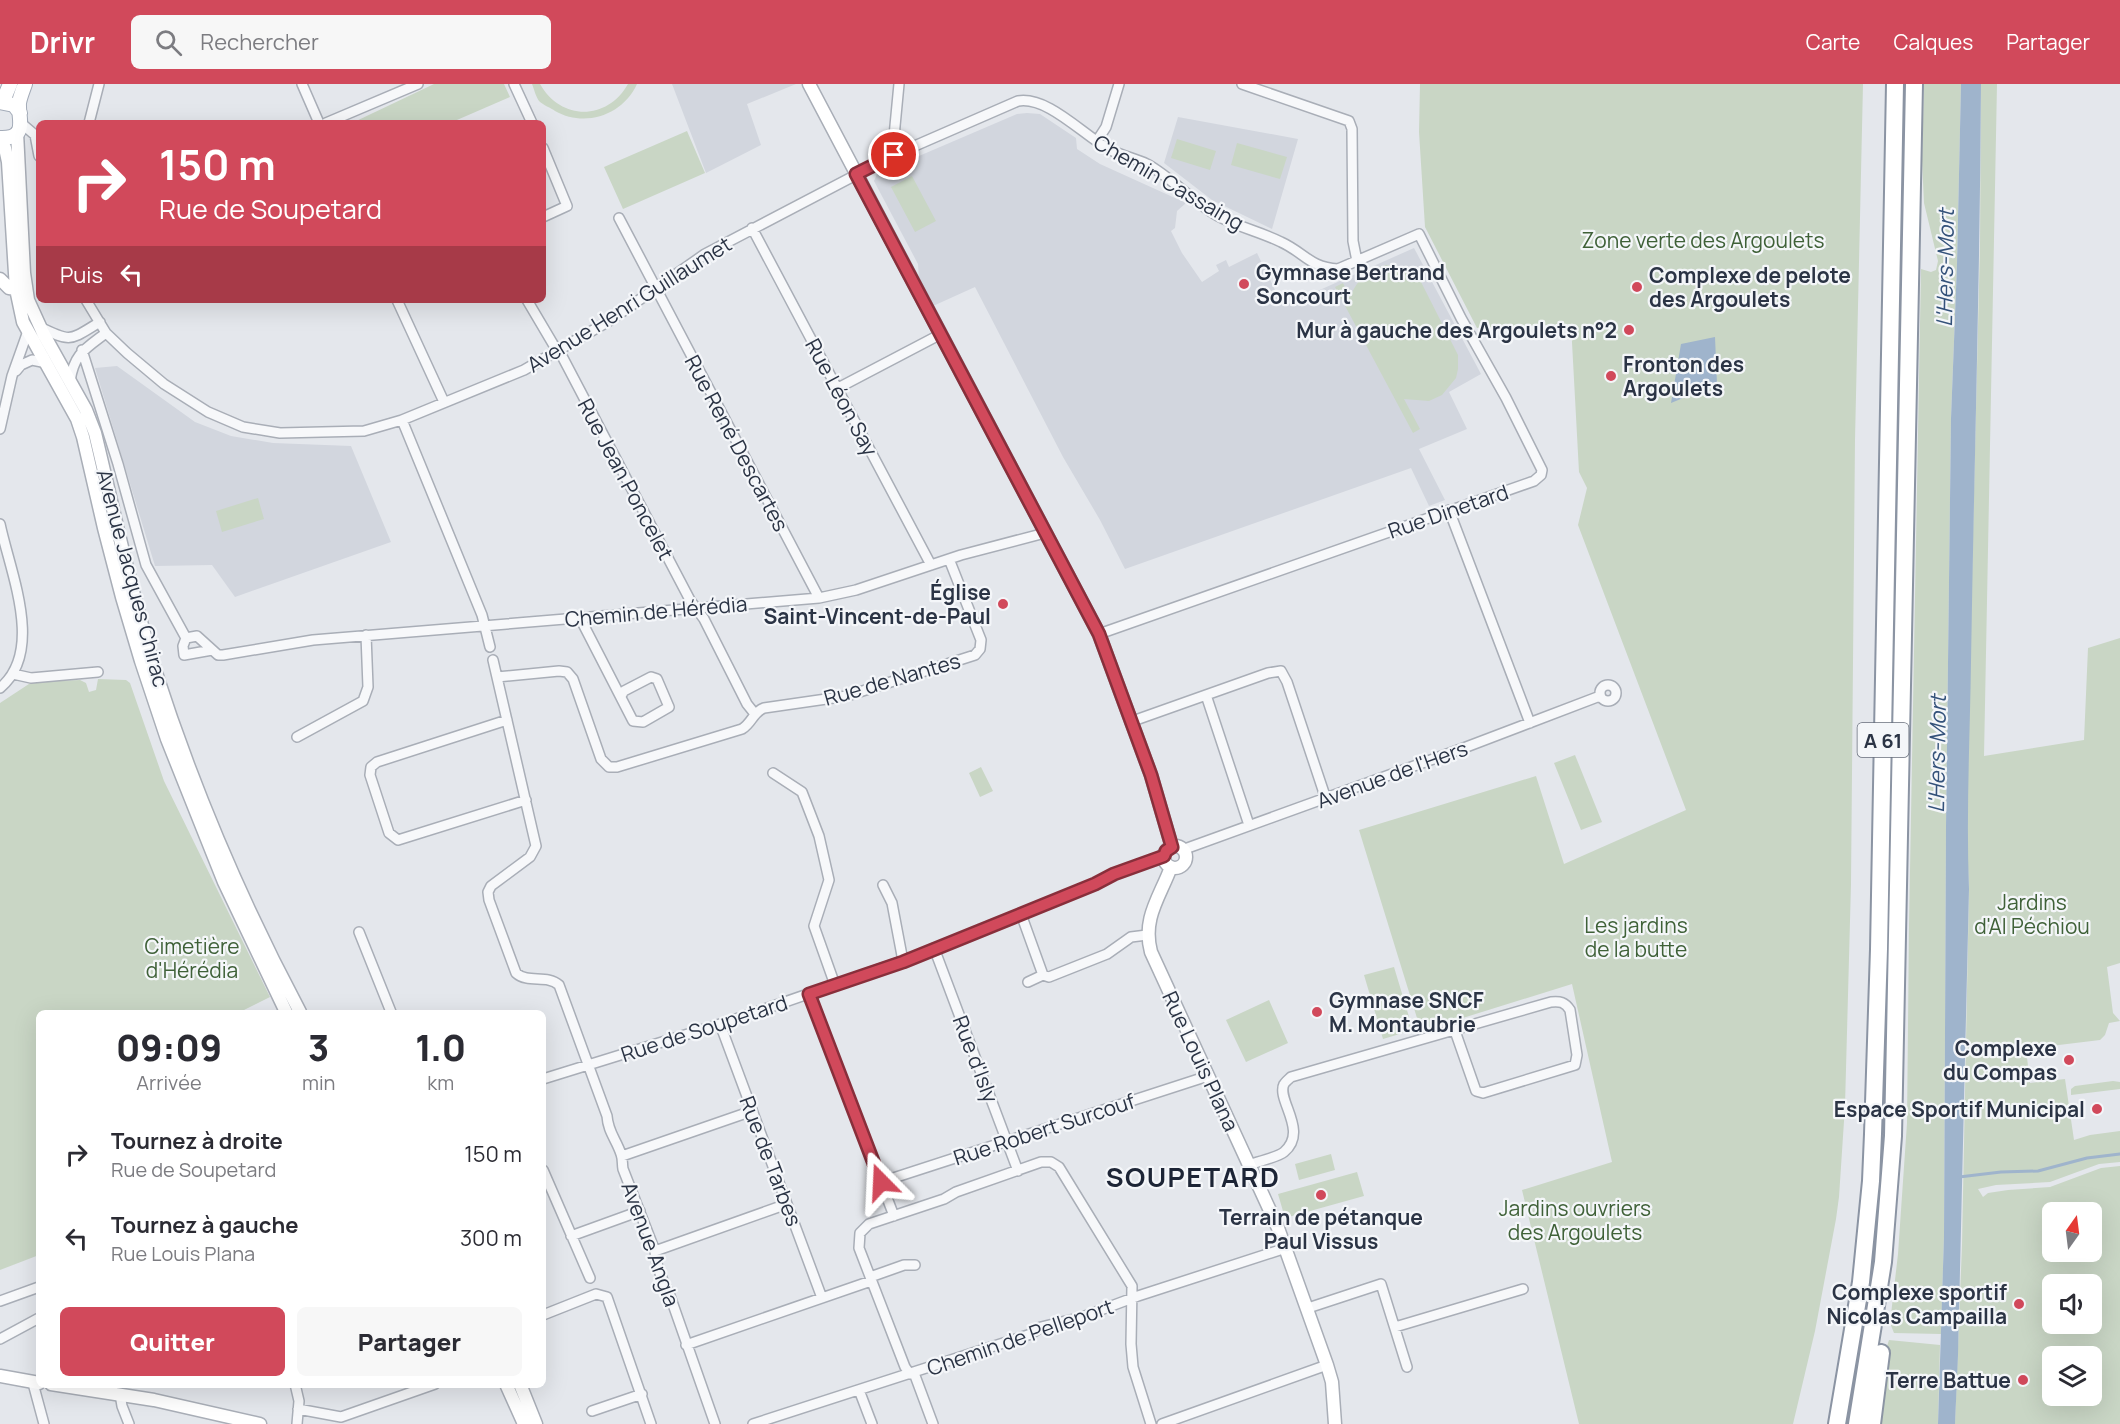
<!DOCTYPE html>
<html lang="fr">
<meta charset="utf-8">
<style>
:root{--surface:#fff;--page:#f7f7f7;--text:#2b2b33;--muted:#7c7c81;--accent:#d1495b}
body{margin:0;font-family:Manrope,sans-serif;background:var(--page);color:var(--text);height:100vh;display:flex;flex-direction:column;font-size:22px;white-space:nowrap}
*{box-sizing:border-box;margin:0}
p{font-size:20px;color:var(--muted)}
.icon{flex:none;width:33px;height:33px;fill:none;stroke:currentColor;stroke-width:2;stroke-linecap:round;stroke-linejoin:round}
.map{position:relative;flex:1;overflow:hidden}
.details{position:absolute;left:36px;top:926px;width:510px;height:378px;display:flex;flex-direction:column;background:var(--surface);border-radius:9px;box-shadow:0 6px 24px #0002}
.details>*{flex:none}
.banner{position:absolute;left:36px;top:36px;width:510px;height:183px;border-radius:9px;box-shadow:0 6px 24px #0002;background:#d1495b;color:#fff;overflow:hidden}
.needle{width:39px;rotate:14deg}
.tools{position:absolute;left:2042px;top:1118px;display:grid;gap:12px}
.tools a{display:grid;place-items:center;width:60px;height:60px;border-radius:9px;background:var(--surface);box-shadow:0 6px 24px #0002;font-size:30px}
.pin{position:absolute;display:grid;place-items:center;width:51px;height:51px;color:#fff;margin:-26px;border:3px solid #fff;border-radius:50%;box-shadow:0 2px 6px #0007}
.me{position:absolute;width:66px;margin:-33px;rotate:339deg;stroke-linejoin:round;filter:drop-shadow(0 0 4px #0008)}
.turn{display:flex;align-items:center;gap:21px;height:126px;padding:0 24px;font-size:27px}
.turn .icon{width:78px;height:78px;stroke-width:2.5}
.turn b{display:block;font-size:42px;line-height:51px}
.then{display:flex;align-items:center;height:57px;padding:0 24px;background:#0003;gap:12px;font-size:22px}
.eta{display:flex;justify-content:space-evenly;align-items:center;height:102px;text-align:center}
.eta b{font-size:36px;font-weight:800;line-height:42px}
.primary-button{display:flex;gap:12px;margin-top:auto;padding:12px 24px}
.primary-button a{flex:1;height:69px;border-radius:9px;background:var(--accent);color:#fff;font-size:24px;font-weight:800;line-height:69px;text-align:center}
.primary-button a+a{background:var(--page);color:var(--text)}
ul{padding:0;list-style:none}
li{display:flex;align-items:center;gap:18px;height:84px;padding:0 24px}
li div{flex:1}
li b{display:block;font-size:22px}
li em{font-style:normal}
header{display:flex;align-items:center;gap:36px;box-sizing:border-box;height:84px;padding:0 30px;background:var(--accent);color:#fff}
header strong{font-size:28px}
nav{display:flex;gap:33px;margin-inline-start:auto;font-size:21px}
.search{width:420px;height:54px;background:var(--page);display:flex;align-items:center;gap:15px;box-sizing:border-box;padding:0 21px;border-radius:9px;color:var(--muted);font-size:22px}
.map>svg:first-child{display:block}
.built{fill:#d2d6de}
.green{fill:#c9d6c5;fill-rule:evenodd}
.water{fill:#9fb4cc}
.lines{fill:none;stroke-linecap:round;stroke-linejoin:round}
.stream{stroke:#9fb4cc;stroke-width:3}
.street-casing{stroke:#a9aeb7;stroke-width:12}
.secondary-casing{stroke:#a9aeb7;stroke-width:15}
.primary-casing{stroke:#a3abb8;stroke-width:16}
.highway-casing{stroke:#8b94a3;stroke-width:20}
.street{stroke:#f7f8fa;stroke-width:9}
.secondary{stroke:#fff;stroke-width:12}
.primary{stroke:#fff;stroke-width:14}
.highway{stroke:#fff;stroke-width:16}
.route-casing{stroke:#882f3b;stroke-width:15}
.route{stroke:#d1495b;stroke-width:10}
.poi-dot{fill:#d1495b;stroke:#f4f6f9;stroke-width:2}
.labels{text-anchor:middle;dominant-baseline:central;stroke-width:4.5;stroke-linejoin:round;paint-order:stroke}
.shield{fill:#f4f6f9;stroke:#676e7b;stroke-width:1.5}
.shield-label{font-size:20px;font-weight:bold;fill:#2b3445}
.street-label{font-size:21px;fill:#2b3445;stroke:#f4f6f9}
.park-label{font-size:21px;fill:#3f6138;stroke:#f4f6f9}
.poi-label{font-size:21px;font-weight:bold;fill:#2b3445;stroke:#f4f6f9;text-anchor:end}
.water-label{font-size:22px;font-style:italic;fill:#34527a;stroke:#f4f6f9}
.district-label{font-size:27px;font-weight:bold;letter-spacing:1.5px;fill:#1d2536;stroke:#f4f6f9}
</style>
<header>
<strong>Drivr</strong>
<div class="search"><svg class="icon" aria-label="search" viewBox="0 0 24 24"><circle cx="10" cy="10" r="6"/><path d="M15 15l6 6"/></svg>Rechercher</div>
<nav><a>Carte</a><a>Calques</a><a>Partager</a></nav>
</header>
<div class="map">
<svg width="2120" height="1340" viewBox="0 0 2120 1340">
<rect width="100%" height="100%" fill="#e4e7ec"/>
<path class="built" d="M672 0H796L747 20 761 61 706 89Z
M1027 29 1040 30 1076 54 1077 65 1100 80 1186 119 1177 127 1175 144 1171 147 1182 169 1202 198 1219 187 1216 181 1226 176 1229 183 1257 169 1277 210 1286 221 1414 164 1481 290 1449 308 1467 345 1419 365 1445 416 1429 422 1411 384 1125 485 1100 436 1063 373 975 203 933 222 919 195 918 180 874 97 877 90 1017 30Z
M1178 33 1298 55 1272 145 1212 116 1164 79Z
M117 282 195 338 231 352 273 359 351 362 391 458 235 513 212 481 155 482 95 284Z"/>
<path class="green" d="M434 0H504L510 13 450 39H352Z
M532 0H540C561 37 607 37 628 0H637C623 31 585 44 555 27 551 24 543 21 539 17 536 13 534 5 532 0Z
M1420 0H1863L1855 356 1851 800 1845 1022 1839 1113 1836 1135 1815 1247 1793 1340H1579L1522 1106 1612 1078 1572 900 1421 947 1359 746 1536 692 1564 780 1686 726 1578 441 1587 404 1579 388 1571 240 1477 244 1425 143 1419 48Z
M1924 0H1961L1957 180 1951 334 1946 742 1944 1152 1941 1250 1894 1249 1890 1239 1898 1170 1907 1039 1909 842 1921 185 1931 188 1936 186 1938 177 1924 119 1922 76Z
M1981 0H1997L1984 672 2084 656 2088 564 2120 554V879L2107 883 2113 929 2120 937 2109 939 2105 951 2100 956 2026 965 2030 999 2065 995 2074 1056 2090 1051 2120 1047V1078L2099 1080 2050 1098 1996 1101 1978 1105 1983 1113 1988 1109 2008 1106 2050 1103 2101 1084 2120 1082V1340H1955L1962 1161 1969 805 1966 737 1980 161ZM2052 1128H2091V1167H2052ZM2052 1200H2091V1239H2052ZM2052 1272H2091V1311H2052Z
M687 47 705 89 623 125 604 83Z
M1177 55 1216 67 1210 86 1171 74Z
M1237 59 1287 73 1280 95 1231 81Z
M912 92 936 137 915 148 891 103Z
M1387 181 1407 186 1421 198 1458 271V285L1456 294 1442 311 1429 317 1404 315 1420 345 1413 349 1335 203 1343 199 1350 213C1358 195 1367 185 1387 181Z
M258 414 264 435 222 448 216 427Z
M98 595 126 596 130 599 164 697 270 913 240 928H39V1171L0 1186V619L32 598 80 596 86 599 89 608 96 606Z
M1575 671 1602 738 1581 746 1554 679Z
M981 683 993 707 980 713 969 689Z
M1394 883 1413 946 1383 955 1364 891Z
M1269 916 1288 959 1246 978 1226 936Z
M2113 997 2120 998V1005L2071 1011V1005L2075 1002Z
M1331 1070 1335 1086 1299 1096 1295 1080Z
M1357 1088 1364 1112 1285 1134 1278 1110Z
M1889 1256 1940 1261 1938 1340H1877L1886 1265Z"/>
<path class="water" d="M1961 0H1981C1980 193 1974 385 1971 578 1970 653 1966 729 1969 805L1958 1271 1955 1340H1938L1944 1152 1946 742 1951 334 1957 180Z
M1715 253 1717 300 1671 319 1681 260Z"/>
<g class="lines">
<path class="stream" d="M1959 1093 2001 1088 2038 1087 2087 1074 2120 1070"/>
<defs>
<path id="street" d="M302 0 319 39
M514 0 532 39
M1242 0 1349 37 1352 45 1353 157 1357 177
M21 39 35 51 39 72
M89 39 99 0
M326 39 418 0
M1097 57 1106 43 1119 0
M543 64 567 122 543 133
M894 71 893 63 899 0
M619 134 819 514
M752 144 931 481
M86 216 106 249 127 269 164 300 208 328 243 343 280 349 364 347 402 336 524 286 609 237 705 170 894 71 1018 17C1048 12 1083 51 1109 65 1121 72 1135 74 1147 80 1172 94 1192 117 1218 132 1238 143 1261 148 1281 158 1305 169 1309 183 1338 185L1419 150 1461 234 1506 314 1542 386 1541 391 1534 397 1099 550
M397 216 444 318
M527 216 553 260 563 274 690 516 704 535 747 620 755 630
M40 243C72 259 70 256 100 238
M82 266 118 380 146 481 186 554
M16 287 21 281 32 276 47 279
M70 297C74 270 85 265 106 249
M838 304 941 250
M402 336 482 531 490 563
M0 345 12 292 28 247
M1449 426 1530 639
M0 440C10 488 45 567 0 604
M580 534 633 637 643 638 669 623 657 595 651 593 624 607 621 612
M212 566 184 571 183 562 186 554 197 552 218 571H223L313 556 819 514 856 506 961 471 1045 449
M493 576 536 762 530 773 491 802 488 808 489 816 516 889C528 900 547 890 559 901L607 1032C608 1048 616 1055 621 1070 623 1075 622 1080 623 1085L655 1167C656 1183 662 1196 669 1209L715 1340
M13 590 31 594 98 588
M497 593 559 587 567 588 573 595 601 675 609 683H617L742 645C752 639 753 628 764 624L847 612 975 571 980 565 981 556 949 475
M1600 609a8 8 0 1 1 16 0a8 8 0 1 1-16 0Z
M1206 611 1249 741
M507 636 377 678 371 683 370 691 389 749 398 756 526 716
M1130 638 1268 589 1281 587 1287 598 1326 715
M297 653 363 617 368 603 366 551
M773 689 802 708 819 752 829 796 814 842 835 901
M1182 766 1461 665 1600 612
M883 801 892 819 903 877
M1021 830 1043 891
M359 848 391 928
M934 864 1018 1087
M1028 898 1043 891 1049 893 1107 870 1131 853 1147 851
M809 910 894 1132
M720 940 822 1214
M543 995 733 936 903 877 1095 800 1114 790 1164 772
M622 1072 752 1027
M1248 1081C1257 1078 1278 1073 1284 1068 1309 1047 1276 1016 1284 1000 1284 999 1290 994 1291 993L1551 918C1560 917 1565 918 1570 926L1577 971 1575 981 1483 1009 1476 1007 1455 947
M543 1086 590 1194
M881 1098 1208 992
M571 1152 640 1127
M655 1167 787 1120
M0 1217 39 1203
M1308 1224 1381 1200 1407 1283
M543 1231 596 1210 607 1213 651 1340
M1395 1243 1523 1205
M0 1255 39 1234
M686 1261 871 1197 873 1192 904 1181H915
M914 1289 933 1340
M910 1290 905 1283 859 1164 860 1149 869 1140 944 1115 956 1108 1041 1078H1051L1059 1083 1132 1202 1131 1260 1133 1283 1151 1340
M35 1298 34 1303 44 1340
M295 1300 299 1317 297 1340
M859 1306 872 1340
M120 1310 122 1322 129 1340
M298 1325 341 1333 435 1300
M592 1327 642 1310
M753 1340 1031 1250 1041 1243 1082 1233 1138 1212 1286 1164
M1162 1340 1327 1281"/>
<path id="secondary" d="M809 0 1099 550 1151 691 1172 763
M17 48 24 189 28 216 43 249 86 326 95 349C114 428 131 508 155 586 193 704 242 819 300 928
M0 55 5 64 8 78 16 205 23 238 77 335 83 353 104 444 122 513 141 577 167 655 224 798 286 928
M0 195 9 204 16 205
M1164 773a11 11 0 1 1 22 0a11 11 0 1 1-22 0Z
M1171 783C1160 813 1142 834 1151 868L1278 1144 1327 1281 1332 1298 1335 1340
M0 1292 39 1299
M51 1300 154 1316 260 1340
M506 1300 524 1340
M520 1300 536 1340"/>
<path id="primary" d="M0 17 5 12 10 0
M0 18 14 21 20 29
M0 54C29 55 18 35 19 19 20 13 23 6 25 0"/>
<path id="highway" d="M1837 1340 1861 1198 1871 1097 1873 1050 1879 865 1895 0
M1857 1340 1883 1178 1893 1052 1914 0
M1872 1340 1881 1269"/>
</defs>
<use href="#street" class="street-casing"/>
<use href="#secondary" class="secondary-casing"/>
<use href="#primary" class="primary-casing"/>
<use href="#highway" class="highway-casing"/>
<use href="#street" class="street"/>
<use href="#secondary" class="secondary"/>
<use href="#primary" class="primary"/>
<use href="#highway" class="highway"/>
</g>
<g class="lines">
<defs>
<path id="route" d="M881 1098 809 910 903 878 1095 800 1114 790 1164 772 1166 767 1172 763 1151 691 1099 550 856 90 894 71"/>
</defs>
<use href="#route" class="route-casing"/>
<use href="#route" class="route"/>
</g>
<g class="poi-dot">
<circle cx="1244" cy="200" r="6"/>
<circle cx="1637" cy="203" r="6"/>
<circle cx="1629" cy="246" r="6"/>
<circle cx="1611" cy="292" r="6"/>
<circle cx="1003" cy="520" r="6"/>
<circle cx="1317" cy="928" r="6"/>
<circle cx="2069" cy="976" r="6"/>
<circle cx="2097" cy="1025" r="6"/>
<circle cx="1321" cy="1111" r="6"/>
<circle cx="2019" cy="1220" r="6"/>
<circle cx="2023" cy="1296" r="6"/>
</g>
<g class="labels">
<rect class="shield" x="1857.5" y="639" width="51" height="34" rx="4.5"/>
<g class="shield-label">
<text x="1883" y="656">A 61</text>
</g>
<g class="street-label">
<text transform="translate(1169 98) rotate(30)">Chemin Cassaing</text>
<text transform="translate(629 220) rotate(-32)">Avenue Henri Guillaumet</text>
<text transform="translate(842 313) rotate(62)">Rue Léon Say</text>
<text transform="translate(737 359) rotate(62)">Rue René Descartes</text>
<text transform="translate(626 395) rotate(62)">Rue Jean Poncelet</text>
<text transform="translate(1448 427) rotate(-19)">Rue Dinetard</text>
<text transform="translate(133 494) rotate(75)">Avenue Jacques Chirac</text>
<text transform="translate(656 527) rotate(-5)">Chemin de Hérédia</text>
<text transform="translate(892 595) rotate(-16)">Rue de Nantes</text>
<text transform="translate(1392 690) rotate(-20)">Avenue de l'Hers</text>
<text transform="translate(704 944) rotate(-18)">Rue de Soupetard</text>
<text transform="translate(976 975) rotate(69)">Rue d'Isly</text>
<text transform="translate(1201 977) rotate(65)">Rue Louis Plana</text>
<text transform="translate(1044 1045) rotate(-18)">Rue Robert Surcouf</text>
<text transform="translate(771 1077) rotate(69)">Rue de Tarbes</text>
<text transform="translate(651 1160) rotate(70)">Avenue Angla</text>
<text transform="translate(1020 1253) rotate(-19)">Chemin de Pelleport</text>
</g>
<g class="park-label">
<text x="1703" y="156">Zone verte des Argoulets</text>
<text x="2032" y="818">Jardins<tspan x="2032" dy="24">d'Al Péchiou</tspan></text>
<text x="1636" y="841">Les jardins<tspan x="1636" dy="24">de la butte</tspan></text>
<text x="192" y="862">Cimetière<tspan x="192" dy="24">d'Hérédia</tspan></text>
<text x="1575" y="1124">Jardins ouvriers<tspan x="1575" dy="24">des Argoulets</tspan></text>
</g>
<g class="poi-label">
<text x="1256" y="188" text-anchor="start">Gymnase Bertrand<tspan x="1256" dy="24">Soncourt</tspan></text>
<text x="1649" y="191" text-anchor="start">Complexe de pelote<tspan x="1649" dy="24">des Argoulets</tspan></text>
<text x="1617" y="246">Mur à gauche des Argoulets n°2</text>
<text x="1623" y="280" text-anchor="start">Fronton des<tspan x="1623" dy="24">Argoulets</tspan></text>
<text x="991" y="508">Église<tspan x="991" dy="24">Saint-Vincent-de-Paul</tspan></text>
<text x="1329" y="916" text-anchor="start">Gymnase SNCF<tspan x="1329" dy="24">M. Montaubrie</tspan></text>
<text x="2057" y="964">Complexe<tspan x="2057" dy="24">du Compas</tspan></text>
<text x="2085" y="1025">Espace Sportif Municipal</text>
<text x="1321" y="1133" text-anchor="middle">Terrain de pétanque<tspan x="1321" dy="24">Paul Vissus</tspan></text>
<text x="2007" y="1208">Complexe sportif<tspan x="2007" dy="24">Nicolas Campailla</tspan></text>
<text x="2011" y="1296">Terre Battue</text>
</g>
<g class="water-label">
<text transform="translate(1945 184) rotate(-89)">L'Hers-Mort</text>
<text transform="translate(1937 670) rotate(-89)">L'Hers-Mort</text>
</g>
<g class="district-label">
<text x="1193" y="1092">SOUPETARD</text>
</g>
</g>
</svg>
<div class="tools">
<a><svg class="needle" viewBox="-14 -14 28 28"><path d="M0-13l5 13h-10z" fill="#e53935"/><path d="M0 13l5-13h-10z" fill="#7c7c81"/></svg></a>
<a><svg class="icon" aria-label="sound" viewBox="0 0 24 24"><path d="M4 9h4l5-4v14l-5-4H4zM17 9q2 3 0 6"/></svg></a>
<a><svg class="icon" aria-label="layers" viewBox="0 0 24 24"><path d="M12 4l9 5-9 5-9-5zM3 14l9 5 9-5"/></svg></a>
</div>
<div class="pin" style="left:894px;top:71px;background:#d93025"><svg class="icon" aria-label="arrive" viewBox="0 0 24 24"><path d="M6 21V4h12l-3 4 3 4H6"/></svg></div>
<svg class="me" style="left:881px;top:1098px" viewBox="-20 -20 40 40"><path d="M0-17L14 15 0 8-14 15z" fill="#d1495b" stroke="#fff" stroke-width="4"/></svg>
<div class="banner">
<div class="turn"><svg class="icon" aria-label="right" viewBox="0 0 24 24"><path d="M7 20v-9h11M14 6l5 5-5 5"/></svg><div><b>150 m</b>Rue de Soupetard</div></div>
<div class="then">Puis<svg class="icon" aria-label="left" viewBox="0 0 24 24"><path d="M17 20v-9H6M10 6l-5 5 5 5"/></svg></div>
</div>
<section class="details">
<div class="eta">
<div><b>09:09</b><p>Arrivée</p></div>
<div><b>3</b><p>min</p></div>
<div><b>1.0</b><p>km</p></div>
</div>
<ul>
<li><svg class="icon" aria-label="right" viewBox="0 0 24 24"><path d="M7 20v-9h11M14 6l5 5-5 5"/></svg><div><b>Tournez à droite</b><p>Rue de Soupetard</p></div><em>150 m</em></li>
<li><svg class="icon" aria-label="left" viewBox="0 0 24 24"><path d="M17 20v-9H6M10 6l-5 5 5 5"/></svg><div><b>Tournez à gauche</b><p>Rue Louis Plana</p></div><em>300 m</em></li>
</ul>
<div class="primary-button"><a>Quitter</a><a>Partager</a></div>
</section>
</div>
